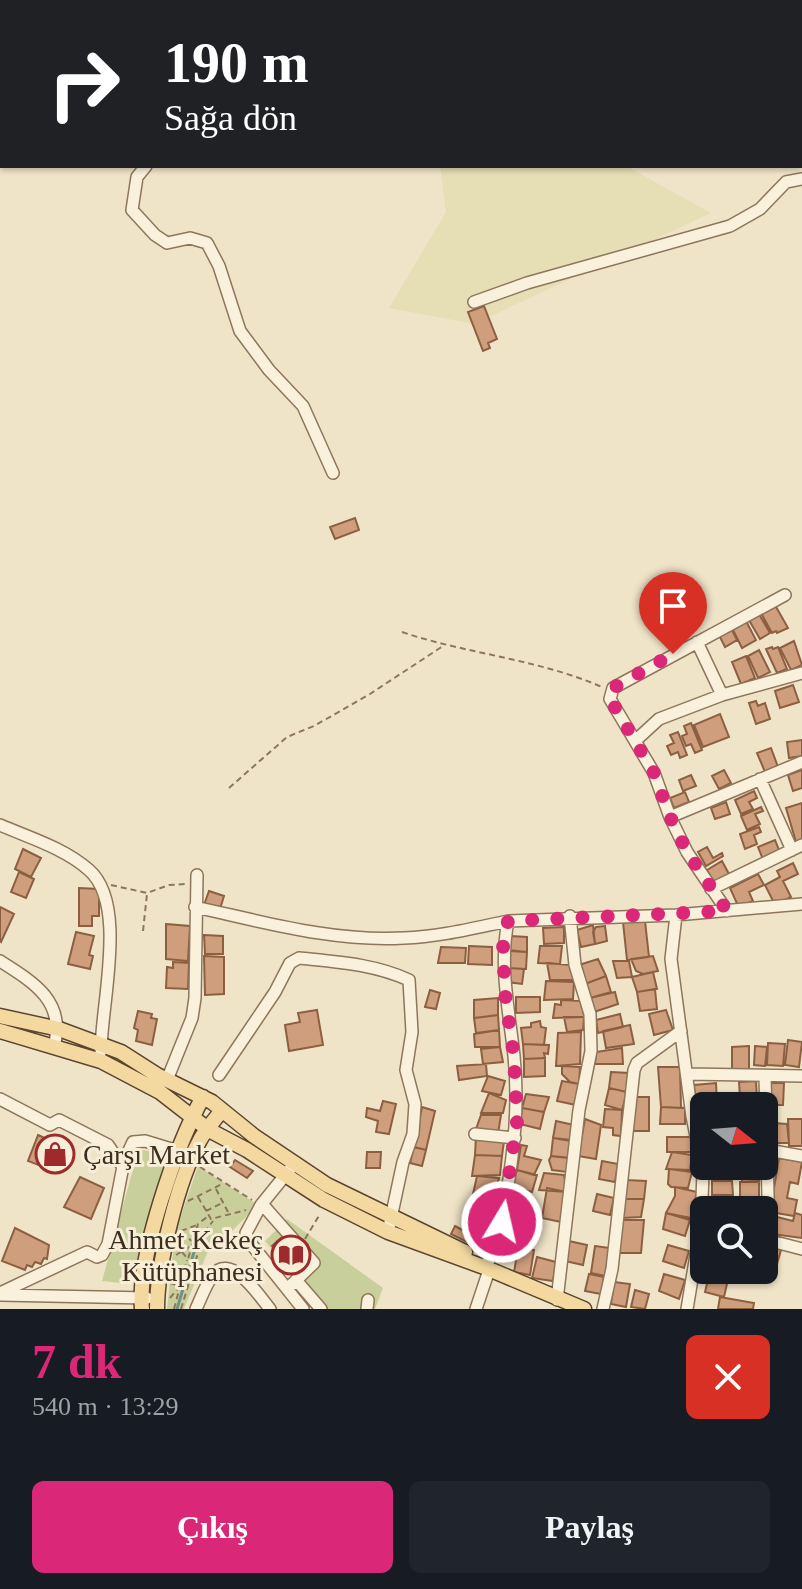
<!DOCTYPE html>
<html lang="tr">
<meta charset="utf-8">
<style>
:root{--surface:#171b24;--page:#20242c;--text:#f1f3f6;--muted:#9ea1a6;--accent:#db2777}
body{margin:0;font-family:"Times New Roman",serif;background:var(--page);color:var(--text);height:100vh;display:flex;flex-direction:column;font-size:30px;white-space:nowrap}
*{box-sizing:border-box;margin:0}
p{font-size:26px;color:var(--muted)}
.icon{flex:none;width:44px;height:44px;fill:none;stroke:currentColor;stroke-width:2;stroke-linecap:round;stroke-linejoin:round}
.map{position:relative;height:1309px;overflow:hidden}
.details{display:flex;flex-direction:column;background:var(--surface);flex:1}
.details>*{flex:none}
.hud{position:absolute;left:0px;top:0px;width:802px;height:168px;box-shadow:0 2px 6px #0004;background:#202124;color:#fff;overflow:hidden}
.needle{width:52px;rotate:107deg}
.controls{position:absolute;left:690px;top:1092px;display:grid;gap:16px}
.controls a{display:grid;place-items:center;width:88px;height:88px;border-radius:12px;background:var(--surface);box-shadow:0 2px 6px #0004;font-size:40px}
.pin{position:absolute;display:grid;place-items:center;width:68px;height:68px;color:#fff;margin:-82px -34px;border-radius:50% 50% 50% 0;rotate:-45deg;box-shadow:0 0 8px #0007}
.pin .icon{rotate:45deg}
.me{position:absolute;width:88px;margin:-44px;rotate:9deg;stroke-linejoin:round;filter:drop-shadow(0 0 6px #0008)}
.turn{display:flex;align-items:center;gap:28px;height:168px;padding:0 32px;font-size:36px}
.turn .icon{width:104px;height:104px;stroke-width:2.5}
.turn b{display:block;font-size:56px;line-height:68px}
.round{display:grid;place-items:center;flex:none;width:84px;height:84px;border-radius:12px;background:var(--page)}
.headline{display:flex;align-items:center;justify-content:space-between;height:136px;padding:0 32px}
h1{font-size:48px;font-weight:700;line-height:60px;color:var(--accent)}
.action{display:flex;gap:16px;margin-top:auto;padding:16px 32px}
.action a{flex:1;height:92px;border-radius:12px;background:var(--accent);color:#fff;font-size:32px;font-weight:700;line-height:92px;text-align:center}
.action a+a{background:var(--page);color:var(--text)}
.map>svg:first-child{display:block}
.farmland{fill:#e6deb5}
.green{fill:#c9cf9b}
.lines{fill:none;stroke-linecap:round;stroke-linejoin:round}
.stream{stroke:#6f938a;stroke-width:3}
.building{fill:#cf9f7d;stroke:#8d5f41;stroke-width:2}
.minor-casing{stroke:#8d765c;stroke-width:14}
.major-casing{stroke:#5b4430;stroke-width:17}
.path{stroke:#8d765c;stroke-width:2;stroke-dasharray:6 4;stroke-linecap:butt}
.minor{stroke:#faf1dc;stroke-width:11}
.major{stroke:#f3d9a0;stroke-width:14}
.route{stroke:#db2777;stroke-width:14;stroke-dasharray:0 25.2}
.labels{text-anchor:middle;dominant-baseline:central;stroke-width:6;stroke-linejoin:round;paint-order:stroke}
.poi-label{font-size:28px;fill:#3d2e20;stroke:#f7eed8;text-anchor:start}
</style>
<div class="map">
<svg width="802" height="1309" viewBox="0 0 802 1309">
<rect width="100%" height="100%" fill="#f0e4c8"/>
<path class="farmland" d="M440 166H626L711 213 474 324 389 308 446 212Z"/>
<path class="green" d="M143 1150 169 1156 137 1272 121 1283 102 1281 137 1155Z
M198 1166 258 1205 221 1242 214 1237 184 1309H167L175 1233Z
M287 1219 383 1288 375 1309H320L265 1241Z"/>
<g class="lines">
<path class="stream" d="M177 1309 200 1232"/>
</g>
<path class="building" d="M484 306 497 339 488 343 490 348 483 351 468 312Z
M355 518 359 530 335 539 330 527Z
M775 605 788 628 777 633 776 631 772 633 761 613Z
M759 614 770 633 760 639 749 620Z
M746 621 756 640 742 648 732 628Z
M731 628 737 640 725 647 719 635Z
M794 641 802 665 791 670 780 648Z
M772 647 773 649 778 647 787 669 777 673 766 649Z
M759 650 770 672 758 678 748 656Z
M746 656 755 678 741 684 732 662Z
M793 685 799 702 780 708 775 691Z
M756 701 758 706 765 703 770 719 756 724 749 703Z
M720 714 729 737 703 747 694 725Z
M691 723 702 750 695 753 691 744 686 746 682 736 687 734 684 726Z
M678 732 687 755 680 758 678 752 671 755 667 746 674 743 670 735Z
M802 740V756L789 758 787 742Z
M771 748 778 767 765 772 757 753Z
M724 770 731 783 719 789 712 776Z
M802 770V788L793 791 788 775Z
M691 775 696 786 683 791 679 780Z
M754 791 757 798 749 802 753 809 741 814 735 800Z
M685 792 689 802 674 808 670 798Z
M726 802 730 814 715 819 711 808Z
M802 803V840L796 842 786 808Z
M761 807 763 811 755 814 760 824 747 830 741 816Z
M759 827 761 832 754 835 757 844 745 849 740 834Z
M775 840 781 855 764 862 758 847Z
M707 847 713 858 722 853 723 856 706 866 698 852Z
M23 849 41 858 31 877 15 869Z
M722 861 730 876 715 885 707 870Z
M793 863 798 874 783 881 791 897 775 905 765 885 780 877 777 871Z
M19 872 34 879 26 898 11 892Z
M758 874 764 885 749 892 753 901 739 908 730 888Z
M79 888 99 889V916H92V926H79Z
M209 891 224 896 220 909 204 905Z
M0 907 14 914 1 942 0 941Z
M645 921 649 957 627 960 623 922Z
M166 924 190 926 188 961 166 959Z
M593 925 595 944 581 947 577 930Z
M605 926 607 941 595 944 593 932 596 927Z
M564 927V943L544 944 543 928Z
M76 932 94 936 89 955 93 956 90 969 68 964Z
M204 935 223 936V954H205Z
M510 936 527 937V952L508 950Z
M469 946 492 947V965L468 964Z
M540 946H562L560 964 538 963Z
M441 947 466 948 465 963H438Z
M508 951 527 952 526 969 508 968Z
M204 956 224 957V994L205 995Z
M653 956 658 971 643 974 636 971 631 959Z
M598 959 606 976 585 984 579 965Z
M613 961H629L632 977 617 978Z
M173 962 189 963 188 989 166 988 167 967 173 968Z
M547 963 570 965 574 980H550Z
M508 968 524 969 522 984 507 982Z
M653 972 657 989 637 992 632 977Z
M606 976 611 992 590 998 585 984Z
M546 981 574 982 573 999 544 1000Z
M655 989 657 1009 640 1011 637 992Z
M430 990 440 993 436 1009 425 1007Z
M615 992 618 1004 594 1012 590 998Z
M516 997H540V1012L516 1013Z
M498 998V1015L474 1018V1000Z
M561 1000 583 1001 584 1017 553 1018 555 1004 561 1005Z
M317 1010 323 1045 289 1051 285 1025 300 1022 298 1013Z
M666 1010 673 1030 654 1035 649 1014Z
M138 1011 152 1014 151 1018 157 1019 152 1045 136 1041 138 1030 134 1028Z
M620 1014 623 1027 598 1033 596 1020Z
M498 1015 499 1030 476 1033 474 1018Z
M564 1017H584L583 1030 567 1032Z
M540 1021 541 1027 546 1028 544 1045 523 1044 521 1028 531 1027V1023Z
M630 1025 634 1044 606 1048 603 1031Z
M499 1030 500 1047H475L474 1034Z
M581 1032 580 1064 556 1066 558 1033Z
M788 1040 802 1042 799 1067 785 1065Z
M768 1043 785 1044 783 1066 767 1065Z
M523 1044 549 1045 548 1054 544 1053 545 1058 524 1059Z
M749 1046V1069H732V1047Z
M755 1046 767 1047 765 1066 754 1065Z
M500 1047 503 1062 483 1064 481 1049Z
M622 1048 623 1064H595L596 1052Z
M545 1058V1076L524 1077V1059Z
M486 1064 487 1076 459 1080 457 1066Z
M562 1066 580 1067 579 1084 570 1082 562 1074Z
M658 1067H680L681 1108 661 1107Z
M611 1072 629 1073 627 1092 609 1088Z
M488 1076 505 1081 501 1095 482 1091Z
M562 1081 579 1084 576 1105 557 1101Z
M756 1081 757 1099H740L739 1082Z
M716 1083 717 1103 695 1104 694 1085Z
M769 1083H784L783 1105H768Z
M609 1088 627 1092 622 1110 605 1105Z
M489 1093 506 1100 503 1113H481Z
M526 1094 549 1097 544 1112 522 1108Z
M632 1097H649V1131H632Z
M383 1101 396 1104 389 1134 376 1132 378 1121 366 1117 367 1108 380 1111Z
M422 1107 435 1111 426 1150 414 1147Z
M661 1107 685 1108V1124H660Z
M522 1108 544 1112 540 1129 520 1124Z
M605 1109 622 1110 621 1136 613 1135V1128L603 1127Z
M481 1115H501L498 1134 476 1129Z
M585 1119 601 1125 596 1159 578 1156Z
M788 1119H802V1146H789Z
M556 1121 574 1125 571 1140 553 1138Z
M773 1123 787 1124 789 1143H775Z
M38 1135 71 1150 60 1173 28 1161Z
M476 1136 504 1141 502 1156 475 1155Z
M667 1137H691V1152H667Z
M553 1138 571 1141 568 1158 551 1156Z
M521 1145 527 1146 524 1156 541 1160 534 1175 517 1170Z
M414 1147 426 1150 422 1166 410 1163Z
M367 1152H381L380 1168H366Z
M672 1152 692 1155 690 1170 666 1169Z
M475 1155 502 1156 500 1175 472 1176Z
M551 1156 570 1158 567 1172 552 1170 549 1160Z
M779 1158 802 1162 798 1184 790 1182 787 1198 797 1200 794 1216 770 1212Z
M235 1160 253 1171 247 1178 230 1167Z
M602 1161 618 1164 615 1182 599 1179Z
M741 1166H758L759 1181 742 1182Z
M669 1169 692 1172 688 1188 671 1187 668 1184Z
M517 1170 537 1175 532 1192 512 1186Z
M544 1173 564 1175 567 1192 539 1190Z
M477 1176 499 1178 495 1195 473 1194Z
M80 1177 104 1188 91 1219 64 1207Z
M625 1180 646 1181 644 1199H624Z
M712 1181H732L733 1195H712Z
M740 1182H759V1197H740Z
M512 1186 527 1191 523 1206 509 1201Z
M675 1187 697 1192 691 1218 666 1213 675 1196Z
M547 1188 567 1192 561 1222 542 1218Z
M597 1194 614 1198 610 1215 593 1211Z
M712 1196H731V1210H711Z
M624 1199H644L641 1217 622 1218Z
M666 1213 690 1220 685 1236 663 1229Z
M795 1213 802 1215V1238L772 1234 777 1217 793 1221Z
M475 1215 496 1218 492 1232 475 1227Z
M513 1216 532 1221 528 1241 507 1236Z
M622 1220H644L641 1253H619Z
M455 1226 492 1246 489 1253 451 1234Z
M15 1228 49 1245 47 1259 44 1258 41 1264 35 1262 32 1267 27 1265 25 1270 2 1261Z
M286 1234 311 1264 296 1278 272 1246Z
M569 1241 587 1245 583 1265 565 1261Z
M764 1244 781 1250 775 1271 764 1268Z
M668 1245 689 1251 684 1268 663 1261Z
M595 1246 610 1248 605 1276 591 1273Z
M518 1249 534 1250 530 1275 514 1272Z
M537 1257 556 1262 553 1281 532 1278Z
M710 1271 729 1275 724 1297 705 1292Z
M589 1274 604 1277 601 1294 585 1291Z
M664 1274 685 1280 679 1299 659 1291Z
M614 1282 630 1284 626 1307 611 1304Z
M635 1290 649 1294 645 1309 631 1307Z
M720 1297 754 1303 753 1309H718Z"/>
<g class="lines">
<defs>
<path id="minor" d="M317 2 320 0
M800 116 802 115
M146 166 137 177 132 210 155 235 167 243 190 238 207 243 219 266 240 331 269 370 303 406 333 473
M474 302 527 283 730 226 760 209 786 182 802 179
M697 642 722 695
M635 741 610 699 613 688 785 595
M760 779 792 850
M670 817 802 762
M0 825C30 838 64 848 89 870 128 904 101 1004 101 1051
M711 889 802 845
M195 907C264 922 333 942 404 938 439 937 474 928 508 921
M727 911 687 852 670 817 654 773 635 741 659 719 722 695 802 673
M676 915 671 959 692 1116 703 1172 701 1225 687 1309
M0 961C35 983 66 1002 54 1047
M687 1074 802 1076
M219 1075 275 992 290 963 299 958C338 962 374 964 409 980L412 1032 406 1070 415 1104 413 1134 403 1162 388 1232
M765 1076 769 1236 775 1242 802 1249
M167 1080 192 1018 195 998 197 875
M0 1099 50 1125 59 1120 108 1145 123 1167
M475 1134 515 1138
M768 1150 802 1156
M295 1163 261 1205 246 1233 248 1240 303 1309
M262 1204 314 1263 287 1289
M484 1267C502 1244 502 1226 506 1198 514 1150 519 1105 514 1056 509 1010 499 967 508 921L676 915 802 904
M296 1280 321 1309
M0 1293 87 1252 97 1257 102 1255 108 1244 124 1161 133 1142 145 1141 178 1151
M1 1295 147 1298
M557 1300 579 1110 591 1051 590 1014 575 965 570 916
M196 1309C201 1298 206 1284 213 1275 231 1252 260 1297 270 1309
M367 1309 368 1300
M476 1309 489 1270
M603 1309 612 1269 634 1070 637 1063 681 1031"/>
<path id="major" d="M0 1016 59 1029 121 1052 157 1075 212 1102 254 1136 327 1185 465 1252
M0 1031 101 1061 160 1092 209 1130 247 1150 324 1200 388 1232 484 1267 584 1309
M142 1309C137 1257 177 1143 203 1097
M157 1309C157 1264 178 1180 200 1140 205 1130 215 1120 222 1110"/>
</defs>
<use href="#minor" class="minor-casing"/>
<use href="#major" class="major-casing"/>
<path class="path" d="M402 632C467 654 538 659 602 687
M229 788 287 737 314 726 370 694 443 646
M111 885 147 893 169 885 186 884
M143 931 147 894
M200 1167 252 1200
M216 1189 229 1214
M198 1197 211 1219 246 1210
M188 1201 222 1184
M206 1211 222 1203
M181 1231 197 1225
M181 1233 192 1241
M305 1239 320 1214
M182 1252 188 1259 198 1224 207 1217
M176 1255 191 1246
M172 1279 186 1265
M170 1298 180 1286 170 1283
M174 1309 187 1260
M181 1309 204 1233 213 1221"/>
<use href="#minor" class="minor"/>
<use href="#major" class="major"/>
</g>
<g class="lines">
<path class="route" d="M502 1222 517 1123 514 1057 505 994 503 944 508 921 727 911 687 852 670 817 654 773 610 699 613 688 673 654"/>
</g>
<defs>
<symbol id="shop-ring" viewBox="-11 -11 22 22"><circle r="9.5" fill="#f7eed8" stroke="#9e2a2b" stroke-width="1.5"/><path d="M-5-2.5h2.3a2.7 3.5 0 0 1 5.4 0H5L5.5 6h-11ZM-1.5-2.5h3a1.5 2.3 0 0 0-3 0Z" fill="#9e2a2b"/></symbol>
<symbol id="library-ring" viewBox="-11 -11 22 22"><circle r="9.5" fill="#f7eed8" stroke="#9e2a2b" stroke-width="1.5"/><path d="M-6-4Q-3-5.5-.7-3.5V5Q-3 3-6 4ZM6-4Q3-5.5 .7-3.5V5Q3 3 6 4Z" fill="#9e2a2b"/></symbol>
</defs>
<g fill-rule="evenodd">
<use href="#shop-ring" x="33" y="1132" width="44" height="44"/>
<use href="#library-ring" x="269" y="1233" width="44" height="44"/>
</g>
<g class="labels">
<g class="poi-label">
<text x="83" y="1154">Çarşı Market</text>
<text x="263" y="1239" text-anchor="end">Ahmet Kekeç<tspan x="263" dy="32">Kütüphanesi</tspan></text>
</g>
</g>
</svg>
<div class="controls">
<a><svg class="needle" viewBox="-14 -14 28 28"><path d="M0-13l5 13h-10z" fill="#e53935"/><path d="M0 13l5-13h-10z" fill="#9ea1a6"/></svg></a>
<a><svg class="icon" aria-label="search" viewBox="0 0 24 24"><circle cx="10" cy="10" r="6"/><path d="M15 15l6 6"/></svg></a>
</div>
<div class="pin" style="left:673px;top:654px;background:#d93025"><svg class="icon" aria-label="arrive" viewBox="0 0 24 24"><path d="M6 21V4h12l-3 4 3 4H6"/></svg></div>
<svg class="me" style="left:502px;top:1222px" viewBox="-20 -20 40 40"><circle r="17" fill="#db2777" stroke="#fff" stroke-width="3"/><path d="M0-11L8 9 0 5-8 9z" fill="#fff"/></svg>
<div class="hud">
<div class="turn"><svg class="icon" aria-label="right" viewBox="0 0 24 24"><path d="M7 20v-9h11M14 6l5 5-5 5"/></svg><div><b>190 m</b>Sağa dön</div></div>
</div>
</div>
<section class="details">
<div class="headline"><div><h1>7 dk</h1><p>540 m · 13:29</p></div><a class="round" style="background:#d93025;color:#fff"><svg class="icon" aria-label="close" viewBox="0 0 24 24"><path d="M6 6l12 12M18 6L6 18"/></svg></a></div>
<div class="action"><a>Çıkış</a><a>Paylaş</a></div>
</section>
